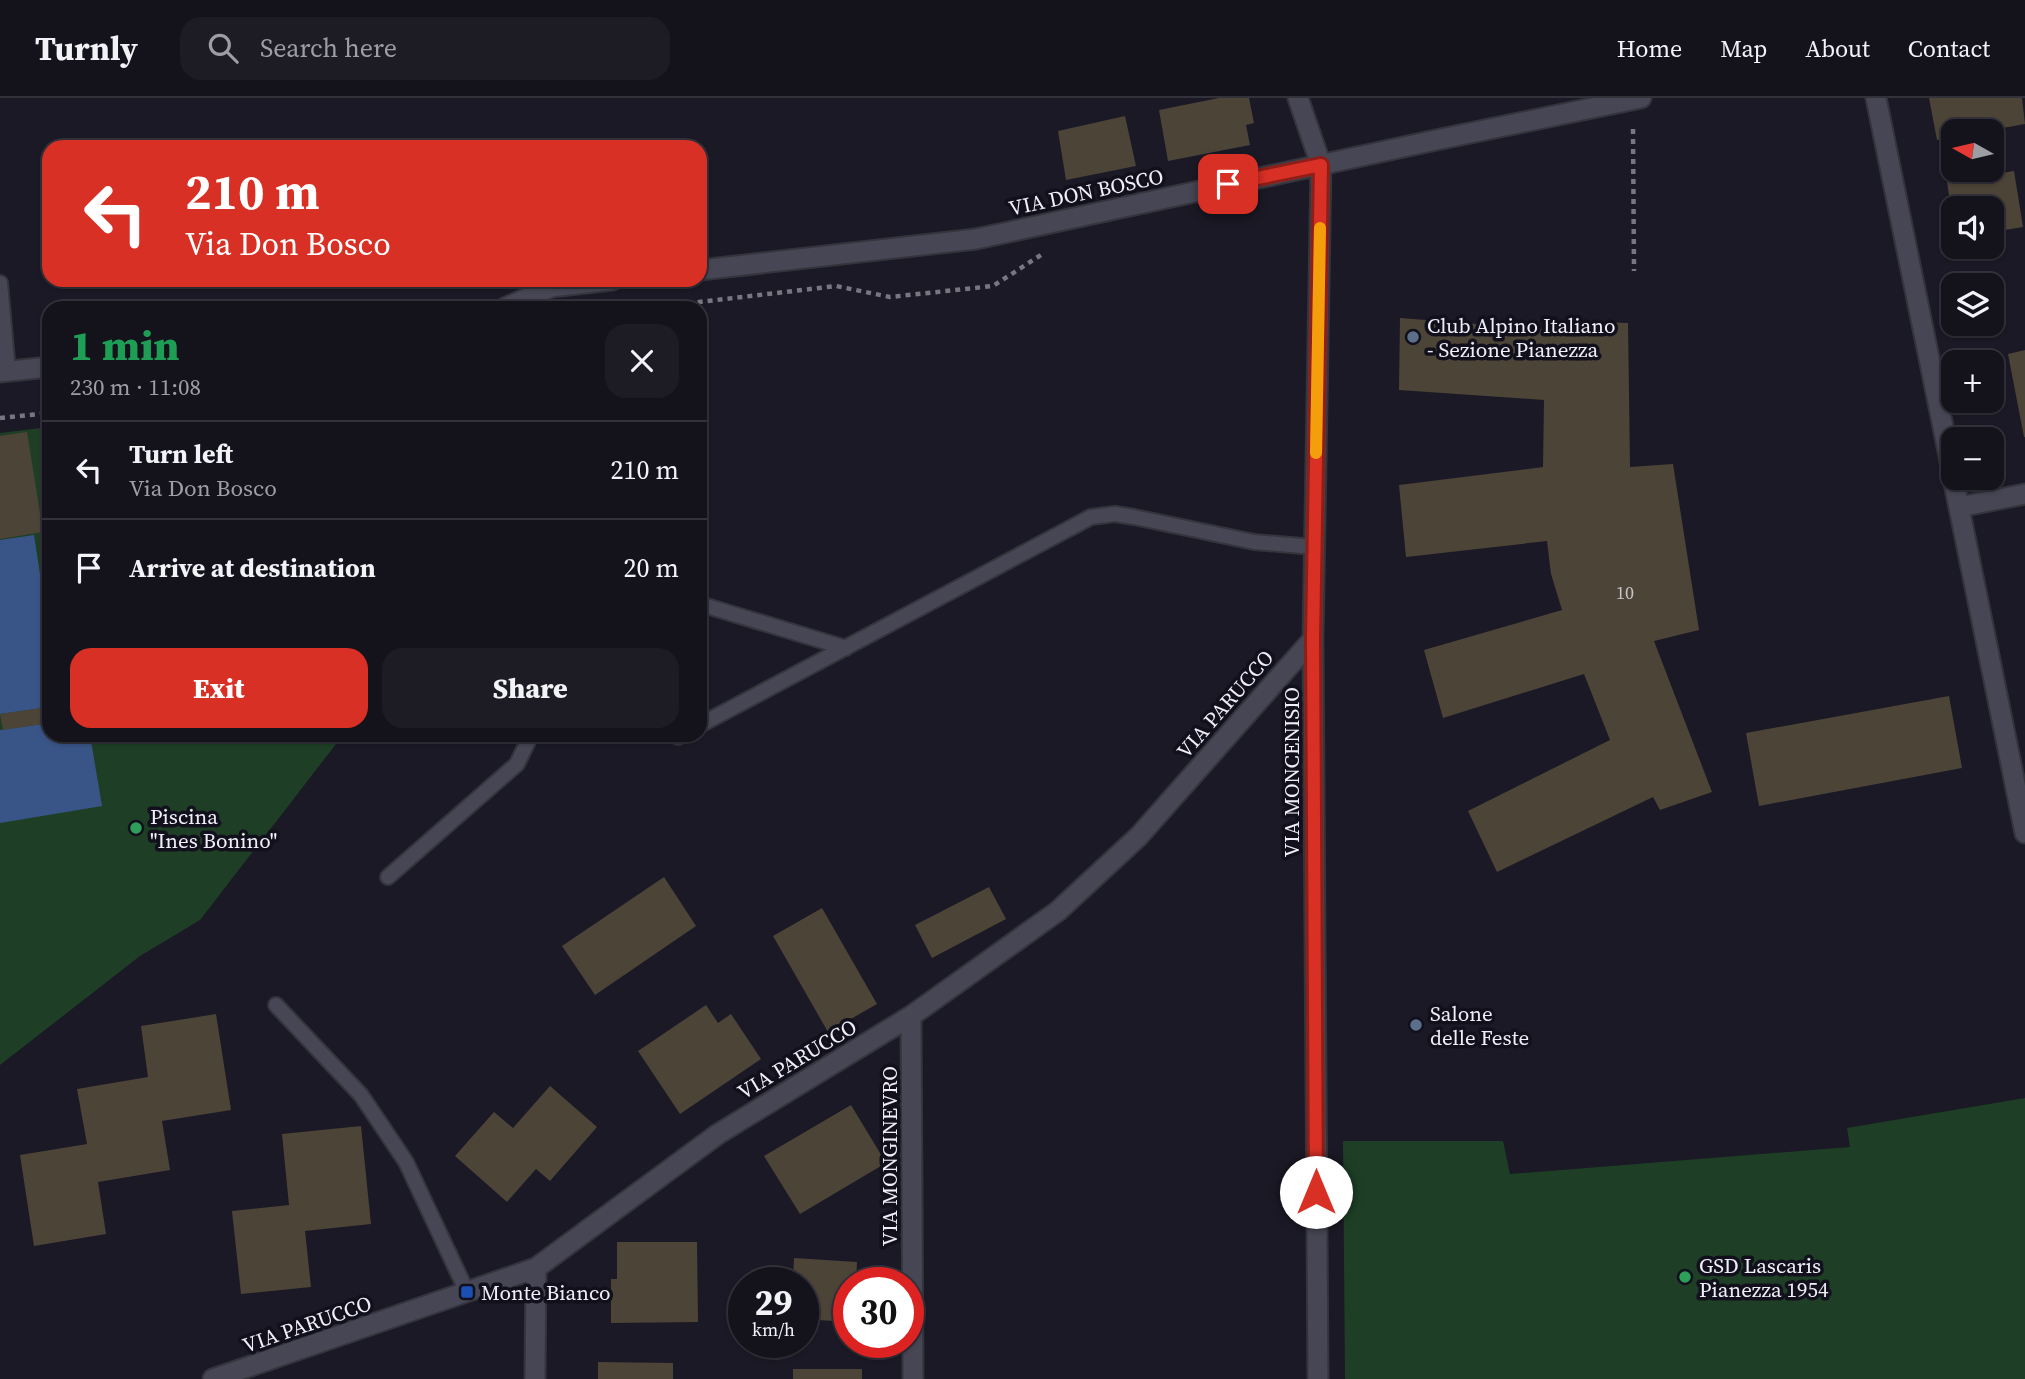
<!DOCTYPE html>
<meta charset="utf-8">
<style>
:root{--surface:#14131c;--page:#1d1c25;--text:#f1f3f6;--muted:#9d9ea3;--line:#33323b;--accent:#d93025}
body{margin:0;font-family:"Source Serif 4",serif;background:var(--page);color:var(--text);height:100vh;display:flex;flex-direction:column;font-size:26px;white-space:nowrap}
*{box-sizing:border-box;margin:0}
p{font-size:23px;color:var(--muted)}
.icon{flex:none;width:38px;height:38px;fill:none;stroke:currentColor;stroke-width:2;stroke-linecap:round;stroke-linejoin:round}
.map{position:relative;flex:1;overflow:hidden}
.drawer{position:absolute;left:42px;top:203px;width:665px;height:441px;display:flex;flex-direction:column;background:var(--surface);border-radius:21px;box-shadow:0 2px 5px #0004,0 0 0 2px var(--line)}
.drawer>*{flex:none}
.banner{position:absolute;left:42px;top:42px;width:665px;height:147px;border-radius:21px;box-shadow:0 2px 5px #0004,0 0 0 2px var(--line);background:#d93025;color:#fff;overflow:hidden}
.needle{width:46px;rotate:278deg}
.tools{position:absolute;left:1941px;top:21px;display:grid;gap:14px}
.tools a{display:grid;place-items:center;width:63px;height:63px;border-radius:14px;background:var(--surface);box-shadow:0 2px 5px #0004,0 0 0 2px var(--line);font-size:35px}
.speed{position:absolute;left:728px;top:1169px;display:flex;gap:14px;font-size:35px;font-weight:700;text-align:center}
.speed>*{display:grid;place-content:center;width:91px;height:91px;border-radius:50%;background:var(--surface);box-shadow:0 2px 5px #0004,0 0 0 2px var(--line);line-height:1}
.speed small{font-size:18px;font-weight:400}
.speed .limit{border:10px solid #d22;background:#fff;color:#111}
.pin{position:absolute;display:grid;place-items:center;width:60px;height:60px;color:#fff;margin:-30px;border-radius:14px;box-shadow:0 4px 10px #0006}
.me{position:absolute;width:77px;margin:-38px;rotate:0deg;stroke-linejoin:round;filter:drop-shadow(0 0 5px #0008)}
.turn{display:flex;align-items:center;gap:24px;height:147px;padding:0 28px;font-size:32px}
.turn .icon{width:91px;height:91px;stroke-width:2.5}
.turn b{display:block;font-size:49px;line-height:60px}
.round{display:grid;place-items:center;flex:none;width:74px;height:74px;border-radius:21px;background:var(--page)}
.head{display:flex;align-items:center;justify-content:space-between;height:119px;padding:0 28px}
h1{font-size:42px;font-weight:800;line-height:52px;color:#1e9e55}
.action{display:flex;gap:14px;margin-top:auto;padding:14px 28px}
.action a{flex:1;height:80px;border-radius:21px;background:var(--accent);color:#fff;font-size:28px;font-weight:800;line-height:80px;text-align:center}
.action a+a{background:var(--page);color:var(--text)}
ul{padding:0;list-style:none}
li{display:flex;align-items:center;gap:21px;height:98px;padding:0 28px;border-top:2px solid var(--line)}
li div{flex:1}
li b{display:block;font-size:26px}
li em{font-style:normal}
header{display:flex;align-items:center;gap:42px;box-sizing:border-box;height:98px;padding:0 35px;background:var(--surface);border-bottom:2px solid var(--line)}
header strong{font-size:33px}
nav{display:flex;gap:38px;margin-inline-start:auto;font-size:24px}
.search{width:490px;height:63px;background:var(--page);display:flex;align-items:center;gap:18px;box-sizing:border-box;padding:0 24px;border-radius:21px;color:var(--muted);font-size:26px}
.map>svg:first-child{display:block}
.green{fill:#1e3f26}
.water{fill:#395587}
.building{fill:#4d4438}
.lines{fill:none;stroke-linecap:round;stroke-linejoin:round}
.service-casing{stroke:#34343d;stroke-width:18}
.minor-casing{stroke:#34343d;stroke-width:23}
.path{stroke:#777681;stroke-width:4.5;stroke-dasharray:5 5;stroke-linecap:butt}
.service{stroke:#464654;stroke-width:14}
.minor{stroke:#464654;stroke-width:19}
.route-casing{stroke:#8d1f18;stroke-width:18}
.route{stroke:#d93025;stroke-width:12}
.slow{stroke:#f59e0b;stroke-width:12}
.service-dot{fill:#5c6f8a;stroke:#11101c;stroke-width:2.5}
.leisure-dot{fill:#2e9e5b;stroke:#11101c;stroke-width:2.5}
.transit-dot{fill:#1a4fb4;stroke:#11101c;stroke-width:2.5}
.labels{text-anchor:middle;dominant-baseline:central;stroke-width:7;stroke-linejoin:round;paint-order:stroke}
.number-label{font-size:18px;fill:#c6c4c8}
.street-label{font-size:21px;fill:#efeff8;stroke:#11101c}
.poi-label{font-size:21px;fill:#efeff8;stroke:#11101c;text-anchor:start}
</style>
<header>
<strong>Turnly</strong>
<div class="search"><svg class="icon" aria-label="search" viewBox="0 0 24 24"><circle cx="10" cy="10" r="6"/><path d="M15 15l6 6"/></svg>Search here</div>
<nav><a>Home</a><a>Map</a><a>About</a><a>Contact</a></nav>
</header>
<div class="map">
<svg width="2025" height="1281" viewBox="0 0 2025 1281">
<rect width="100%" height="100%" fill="#1a1925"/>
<path class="green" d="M49 329V637H343L200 822 140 858 0 967V335Z
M2025 1000V1281H1345L1343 1043H1503L1510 1076 1850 1049 1847 1030Z"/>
<path class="water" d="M34 437 49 535V609L0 616V442Z
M49 625V637H90L102 708 0 725V632Z"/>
<path class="building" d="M1219 0H1249L1254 25 1246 27 1250 47 1168 63 1159 12Z
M1929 0H2022L2025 26 1986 33H1953V39L1937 42Z
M1125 18 1136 68 1066 82 1058 33Z
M2014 73 2023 129 1992 134V110H1951L1947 84Z
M1400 220 1569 233 1568 223 1628 225 1630 369 1673 366 1699 532 1654 543 1712 694 1660 712 1653 699 1497 774 1468 713 1610 642 1584 576 1443 620 1424 552 1562 512 1551 476 1547 443 1406 459 1399 387 1543 369 1544 302 1399 292Z
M2025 252V339H2024L2008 256Z
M27 334 43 434 0 441V338Z
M1949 598 1962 670 1759 708 1746 635Z
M49 609V625L3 632 0 616Z
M664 779 696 828 595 897 562 848Z
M989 789 1006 821 932 860 915 827Z
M822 810 877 906 828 934 773 838Z
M706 907 718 925 731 916 761 961 680 1016 638 953Z
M216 916 231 1012 162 1023 170 1072 98 1084 106 1136 34 1148 20 1057 87 1046 77 991 148 979 141 928Z
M550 988 597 1029 550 1083 536 1071 507 1104 455 1058 494 1014 513 1030Z
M851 1007 886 1065 800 1116 764 1058Z
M361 1028 371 1126 305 1133 311 1189 241 1196 232 1113 289 1107 282 1036Z
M617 1144H697L698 1224 611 1225V1181H617Z
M794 1160 857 1164 856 1185H849V1224L803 1221V1185H793Z
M598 1264 673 1265V1281H598Z
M793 1271H862V1281H793Z"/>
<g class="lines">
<defs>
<path id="service" d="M0 185 8 273
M700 506 846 550
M700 627 1091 419 1115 416 1134 419 1254 444 1314 449
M678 639 682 637
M388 779 517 666 531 637
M276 907 361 997 406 1064 467 1194"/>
<path id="minor" d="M1298 0 1321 67 1313 541 1318 1281
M1876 0 1953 378
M700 172 976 141 1436 42 1641 0
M505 210 551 189 612 182
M0 274 49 269
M1953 380 2025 735
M1959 409 2025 396
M911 918 913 1281
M213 1281 536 1170 718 1036 911 918 1058 813 1139 738 1313 541
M535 1281 536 1170"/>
</defs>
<use href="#service" class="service-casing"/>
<use href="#minor" class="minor-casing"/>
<path class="path" d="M1633 31 1634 173
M648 210 836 188 890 199 993 188 1044 155
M0 320 49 315"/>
<use href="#service" class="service"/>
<use href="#minor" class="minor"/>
</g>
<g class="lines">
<defs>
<path id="route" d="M1228 86 1321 67 1313 541 1316 1094"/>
</defs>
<use href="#route" class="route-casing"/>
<use href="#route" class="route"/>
<path class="slow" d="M1316 355 1320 130"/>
</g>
<g class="service-dot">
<circle cx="1413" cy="239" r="7"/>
<circle cx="1416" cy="927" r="7"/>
</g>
<g class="leisure-dot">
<circle cx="136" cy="730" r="7"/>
<circle cx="1685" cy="1179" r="7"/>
</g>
<rect class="transit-dot" x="460" y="1187" width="14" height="14" rx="3.5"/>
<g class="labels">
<g class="number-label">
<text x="1625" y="494">10</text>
</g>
<g class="street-label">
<text transform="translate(1086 94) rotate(-12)">VIA DON BOSCO</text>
<text transform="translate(1225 606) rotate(-49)">VIA PARUCCO</text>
<text transform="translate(1291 674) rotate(-90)">VIA MONCENISIO</text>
<text transform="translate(797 961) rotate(-31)">VIA PARUCCO</text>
<text transform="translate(889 1058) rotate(-90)">VIA MONGINEVRO</text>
<text transform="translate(307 1226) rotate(-19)">VIA PARUCCO</text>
</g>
<g class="poi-label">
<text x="1427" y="227">Club Alpino Italiano<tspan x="1427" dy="24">- Sezione Pianezza</tspan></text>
<text x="150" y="718">Piscina<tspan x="150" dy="24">"Ines Bonino"</tspan></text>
<text x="1430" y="915">Salone<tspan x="1430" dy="24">delle Feste</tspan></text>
<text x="1699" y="1167">GSD Lascaris<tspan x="1699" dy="24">Pianezza 1954</tspan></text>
<text x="481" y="1194">Monte Bianco</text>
</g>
</g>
</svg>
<div class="tools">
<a><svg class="needle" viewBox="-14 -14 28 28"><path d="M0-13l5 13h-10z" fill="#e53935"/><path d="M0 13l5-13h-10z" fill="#9d9ea3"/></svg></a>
<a><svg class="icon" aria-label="sound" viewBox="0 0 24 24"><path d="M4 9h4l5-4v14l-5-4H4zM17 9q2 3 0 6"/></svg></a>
<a><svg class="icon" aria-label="layers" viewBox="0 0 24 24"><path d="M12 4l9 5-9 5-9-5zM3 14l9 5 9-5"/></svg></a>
<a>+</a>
<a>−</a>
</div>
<div class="speed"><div>29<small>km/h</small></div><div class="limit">30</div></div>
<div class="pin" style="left:1228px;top:86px;background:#d93025"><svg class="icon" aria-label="arrive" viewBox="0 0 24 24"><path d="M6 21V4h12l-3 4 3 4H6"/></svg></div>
<svg class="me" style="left:1316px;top:1094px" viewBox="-20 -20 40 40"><circle r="19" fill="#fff"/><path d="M0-13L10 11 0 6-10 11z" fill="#d93025"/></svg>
<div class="banner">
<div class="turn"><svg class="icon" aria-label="left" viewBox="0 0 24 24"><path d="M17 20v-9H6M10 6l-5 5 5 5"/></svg><div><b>210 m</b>Via Don Bosco</div></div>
</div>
<section class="drawer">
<div class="head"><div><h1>1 min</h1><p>230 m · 11:08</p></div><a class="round"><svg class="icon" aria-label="close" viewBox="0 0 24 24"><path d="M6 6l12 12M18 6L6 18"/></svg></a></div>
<ul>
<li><svg class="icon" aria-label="left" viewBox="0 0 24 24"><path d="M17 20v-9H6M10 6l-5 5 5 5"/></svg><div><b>Turn left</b><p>Via Don Bosco</p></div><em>210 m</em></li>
<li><svg class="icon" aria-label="arrive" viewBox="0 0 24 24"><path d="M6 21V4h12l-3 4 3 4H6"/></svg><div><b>Arrive at destination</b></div><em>20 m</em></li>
</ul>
<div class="action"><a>Exit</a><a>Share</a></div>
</section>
</div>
